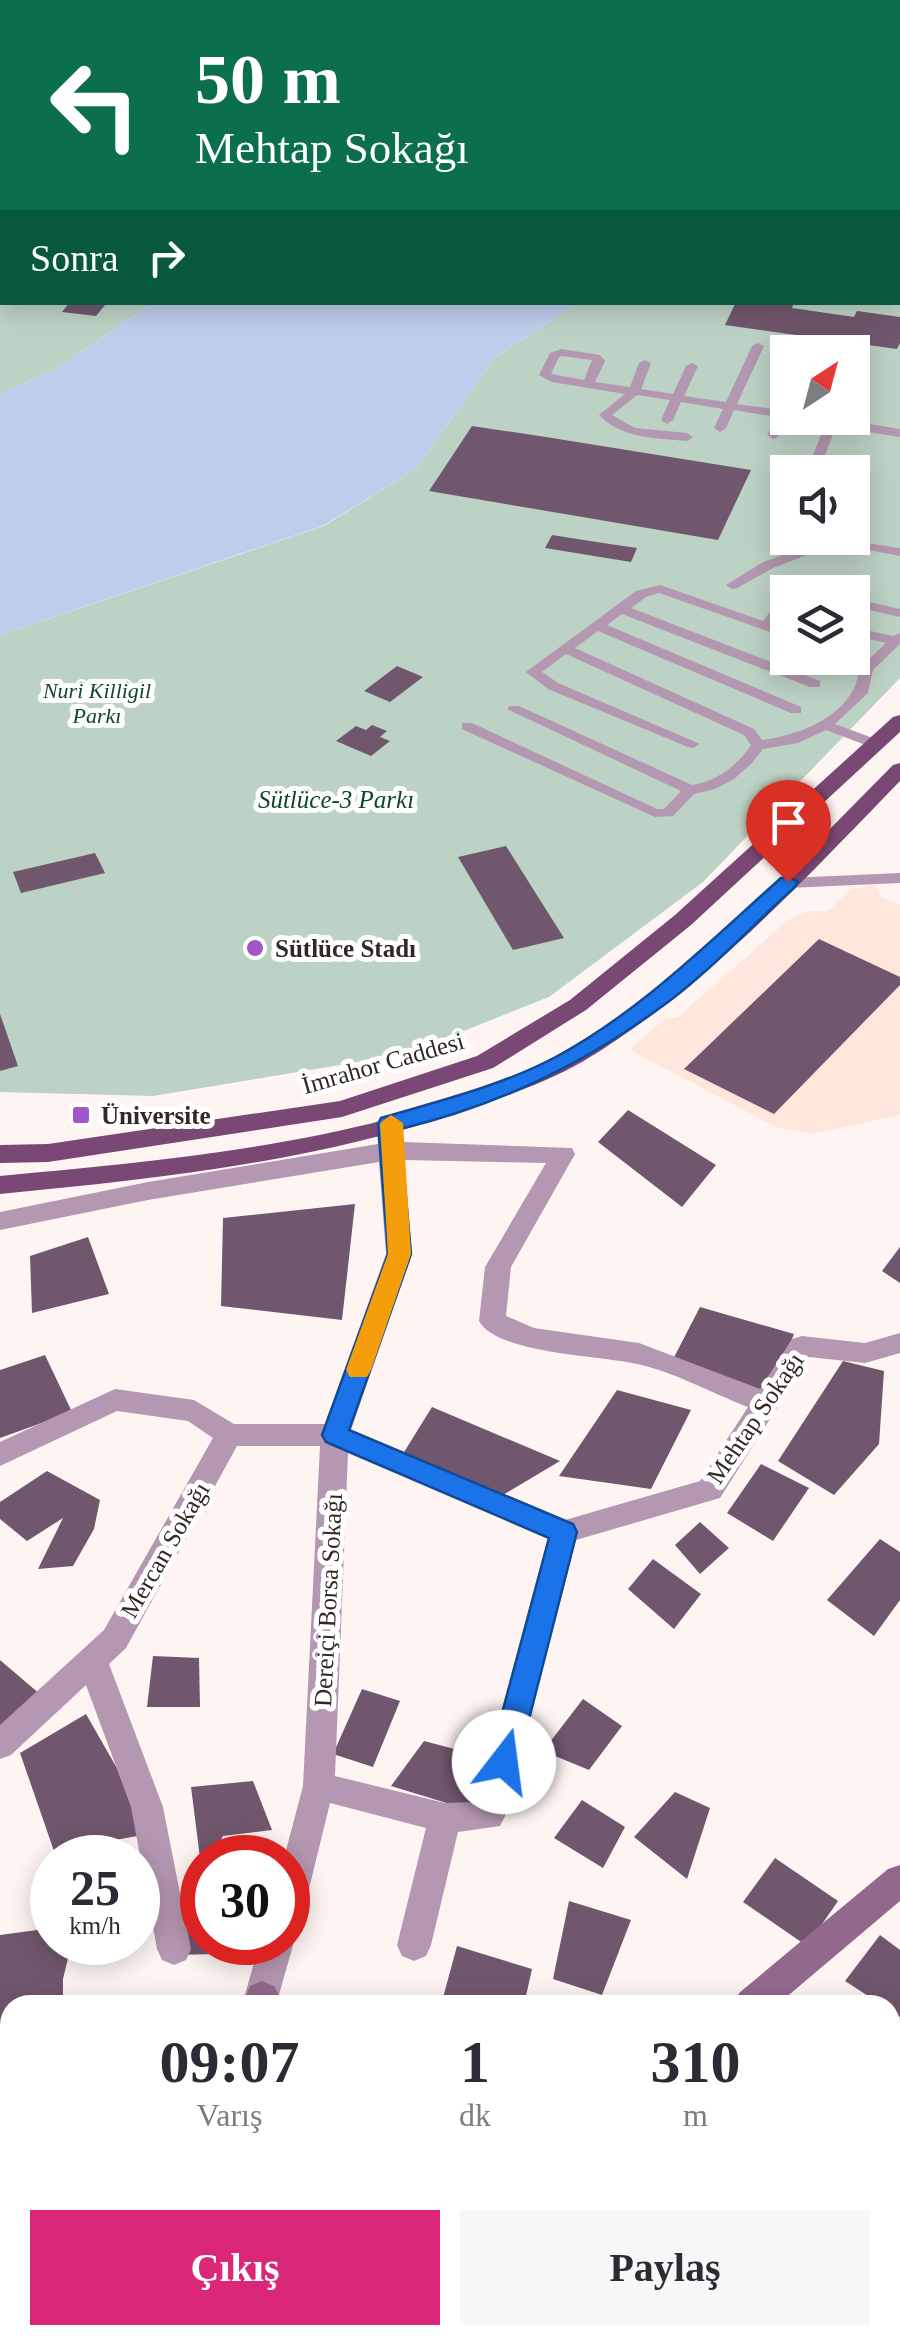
<!DOCTYPE html>
<html lang="tr">
<meta charset="utf-8">
<style>
:root{--surface:#fff;--page:#f7f7f7;--text:#2b2b33;--muted:#7c7c81;--accent:#db2777}
body{margin:0;font-family:Georgia,serif;background:var(--page);color:var(--text);height:100vh;display:flex;flex-direction:column;font-size:38px;white-space:nowrap}
*{box-sizing:border-box;margin:0}
p{font-size:32px;color:var(--muted)}
.icon{flex:none;width:55px;height:55px;fill:none;stroke:currentColor;stroke-width:2;stroke-linecap:round;stroke-linejoin:round}
.map{position:relative;flex:1;overflow:hidden}
.drawer{position:absolute;left:0px;top:1995px;width:900px;height:350px;display:flex;flex-direction:column;background:var(--surface);border-radius:30px 30px 0 0;box-shadow:0 5px 25px #0003}
.drawer>*{flex:none}
.banner{position:absolute;left:0px;top:0px;width:900px;height:305px;box-shadow:0 5px 25px #0003;background:#0b6e4f;color:#fff;overflow:hidden}
.needle{width:65px;rotate:36deg}
.buttons{position:absolute;left:770px;top:335px;display:grid;gap:20px}
.buttons a{display:grid;place-items:center;width:100px;height:100px;border-radius:0px;background:var(--surface);box-shadow:0 5px 25px #0003;font-size:50px}
.speed{position:absolute;left:30px;top:1835px;display:flex;gap:20px;font-size:50px;font-weight:700;text-align:center}
.speed>*{display:grid;place-content:center;width:130px;height:130px;border-radius:50%;background:var(--surface);box-shadow:0 5px 25px #0003;line-height:1}
.speed small{font-size:25px;font-weight:400}
.speed .limit{border:15px solid #d22;background:#fff;color:#111}
.pin{position:absolute;display:grid;place-items:center;width:85px;height:85px;color:#fff;margin:-102px -42px;border-radius:50% 50% 50% 0;rotate:-45deg;box-shadow:0 0 10px #0007}
.pin .icon{rotate:45deg}
.me{position:absolute;width:110px;margin:-55px;rotate:15deg;stroke-linejoin:round;filter:drop-shadow(0 0 8px #0008)}
.turn{display:flex;align-items:center;gap:35px;height:210px;padding:0 30px;font-size:45px}
.turn .icon{width:130px;height:130px;stroke-width:2.5}
.turn b{display:block;font-size:70px;line-height:85px}
.then{display:flex;align-items:center;height:95px;padding:0 30px;background:#0003;gap:20px;font-size:38px}
.eta{display:flex;justify-content:space-evenly;align-items:center;height:170px;text-align:center}
.eta b{font-size:60px;font-weight:700;line-height:70px}
.primary-button{display:flex;gap:20px;margin-top:auto;padding:20px 30px}
.primary-button a{flex:1;height:115px;border-radius:0px;background:var(--accent);color:#fff;font-size:40px;font-weight:700;line-height:115px;text-align:center}
.primary-button a+a{background:var(--page);color:var(--text)}
.map>svg:first-child{display:block}
.built{fill:#fee6dd}
.green{fill:#bcd2c4;fill-rule:evenodd}
.water{fill:#becdec}
.building{fill:#71576d}
.lines{fill:none;stroke-linecap:round;stroke-linejoin:round}
.lane{fill:#b497b0;fill-rule:evenodd}
.street{fill:#b497b0;fill-rule:evenodd}
.secondary{fill:#92698d;fill-rule:evenodd}
.primary{fill:#794874;fill-rule:evenodd}
.route{fill:#1a73e8;stroke:#114b97;stroke-width:2.5}
.slow{fill:#f59e0b}
.poi-dot{fill:#a157c9;stroke:#fff;stroke-width:4}
.labels{text-anchor:middle;dominant-baseline:central;stroke-width:10;stroke-linejoin:round;paint-order:stroke}
.far-park-label{font-size:22px;font-style:italic;fill:#0e482b;stroke:#fff}
.park-label{font-size:25px;font-style:italic;fill:#0e482b;stroke:#fff}
.poi-label{font-size:25px;font-weight:bold;fill:#312925;stroke:#fff;text-anchor:start}
.street-label{font-size:25px;fill:#312925;stroke:#fff}
</style>
<div class="map">
<svg width="900" height="2345" viewBox="0 0 900 2345">
<rect width="100%" height="100%" fill="#fef5f2"/>
<path class="built" d="M874 885 883 898 900 904V1115L813 1134 776 1127 630 1050 664 1019 678 1017 788 920 809 911H828L851 889Z"/>
<path class="green" d="M861 0H900V678L703 882 549 997 406 1054 153 1096 0 1092V635L324 526 417 468 494 358 579 303 898 302V2H857ZM788 352H852V418H788ZM788 472H852V538H788ZM788 592H852V658H788Z
M0 254 2 302 152 303 55 370 0 394Z"/>
<path class="water" d="M497 0H861L494 2Z
M152 303V302L579 303 494 358 417 468 323 526 0 635V394L55 370Z"/>
<path class="building" d="M70 302H83L105 305 96 316 62 312Z
M736 302H794L792 308 854 317 857 311 900 317V343L897 349 725 325Z
M472 426 546 437 751 470 718 540 429 491Z
M552 535 603 543 637 548 631 562 545 548Z
M397 666 423 677 390 702 364 691Z
M372 725 387 731 380 737 390 741 371 756 336 741 356 726 366 730Z
M506 846 564 938 513 950 458 857Z
M95 853 105 873 21 893 13 872Z
M819 939 900 977V985L774 1114 684 1069Z
M0 1014 18 1066 0 1071Z
M628 1110 716 1165 682 1207 598 1142Z
M355 1204 342 1320 221 1306 223 1218Z
M88 1237 109 1294 32 1313 30 1256Z
M900 1247V1283L882 1271Z
M700 1307 794 1334 766 1403 670 1365Z
M45 1355 72 1412 0 1438V1370Z
M843 1361 884 1371 879 1444 834 1495 778 1461Z
M617 1390 691 1410 651 1489 559 1476Z
M432 1407 560 1461 503 1495 401 1457Z
M761 1464 809 1488 773 1541 727 1513Z
M47 1471 100 1500 94 1529 73 1566 38 1569 63 1518 27 1541 0 1519V1502Z
M700 1522 729 1548 700 1574 675 1545Z
M880 1539 900 1552V1600L874 1636 827 1600Z
M653 1559 701 1594 674 1629 628 1589Z
M153 1656 199 1658 200 1707H147Z
M0 1660 41 1695 0 1734Z
M362 1689 400 1701 373 1767 333 1754Z
M583 1699 622 1726 589 1770 543 1751Z
M86 1714 154 1833 54 1851 20 1753Z
M424 1741 504 1762 489 1816 391 1786Z
M253 1781 272 1830 223 1836 215 1851 200 1858 191 1787Z
M675 1792 710 1808 687 1879 634 1837Z
M582 1800 625 1827 603 1868 554 1838Z
M775 1858 838 1901 807 1946 743 1902Z
M202 1876V1942H251V1953L177 1955 192 1896Z
M569 1901 631 1920 602 1995 553 1979Z
M52 1928V1942H72L63 1979V2005H10V2068L0 2067V1935Z
M880 1935 900 1950V2017L890 2010V2005H882L845 1981Z
M457 1946 532 1969 524 2005H441Z
M10 2164V2229L0 2224V2181Z
M0 2274 10 2280V2335H17L10 2345H0Z
M890 2308 900 2310V2345H733L735 2335H890Z"/>
<g class="lines">
<path class="lane" d="M0 0H10L0 7Z
M898 38H900V44H898Z
M0 105H2V111H0Z
M758 343 764 346 737 404 788 411V418H792H788L777 438 773 439 767 435 777 417 734 410 726 428 720 432 714 428 723 409 681 402 673 420 667 424 661 420 670 400 637 395 612 415 635 428 687 433 693 437 687 441C656 438 622 439 599 415L625 394 552 382 539 375 550 353 561 349 600 355 605 361 595 382 630 387 639 363 645 360 651 363 641 389 673 394 686 366 692 363 698 366 684 396 726 402 752 346ZM562 356 592 360 584 380 551 374 559 357Z
M795 418H832L900 429V437L836 427 823 460 817 464 811 460 825 425Z
M831 538 900 548V556L832 543Z
M803 548 807 549V555L773 568 737 588 732 589 726 585 763 562Z
M660 585 763 621 783 595 788 594V607L774 625 788 629V638L659 593 646 597 631 608 820 681V687H810L622 614 607 625 801 707V713H791L598 631 575 648 754 729 762 740C801 735 853 715 859 671L838 658 852 657 865 663 886 643 852 635V627L893 636 900 633V644L873 670 868 693 835 724 881 741V747H871L826 730 798 743 763 749 751 764 734 779 715 789 694 794 673 816 655 817 462 729V723H472L657 809H664L681 791 507 709 509 706H519L692 785C717 781 737 766 751 745L744 735 566 654 542 672 558 683 700 744 693 748 688 747 548 689 526 672 636 591Z
M852 598 900 609V617L852 606Z
M900 873V883L788 888 780 883 788 878Z"/>
<path class="street" d="M389 1115 401 1124 403 1142 572 1148 575 1154 511 1267 506 1316 534 1328 639 1343 760 1389 792 1339 802 1336 865 1343 900 1333V1353L865 1363 809 1357 720 1498 576 1540 505 1816 500 1826 458 1832 431 1945 426 1956 414 1961 402 1956 397 1945 426 1828 330 1803 305 1905 300 1916 288 1921V1858H284L303 1786 320 1446H237L126 1648 109 1664 163 1807 191 1949 186 1960 174 1965 162 1960 157 1949 131 1807 86 1685 11 1755 0 1759V1725L104 1630 213 1438 188 1421 117 1411 0 1466V1442L115 1389 194 1400 234 1424H325L386 1254 379 1162 148 1200 0 1230V1212L148 1182 378 1144 377 1124ZM404 1160 546 1163 485 1267 479 1321C496 1353 598 1356 632 1363 671 1370 711 1393 748 1407L700 1481 565 1520 351 1430 412 1254ZM348 1453 548 1538 477 1802 445 1803 335 1776Z
M288 1930 294 1942 276 2005H242L260 1942H288Z
M11 2335H51L47 2345H7Z
M245 2335H278L282 2345H241Z
M313 2335H360L356 2345H309Z"/>
<path class="secondary" d="M900 1865V1901L777 2005H734L739 1993 888 1869Z
M262 1981 274 1986 284 2005H248L245 1998 250 1986Z"/>
<path class="primary" d="M2 20V28L0 29V21Z
M900 715V732L691 925 586 1010 493 1068 342 1117 48 1162 0 1163V1145L48 1144 340 1101 477 1056 570 1000 675 915 893 717Z
M900 763V781C802 882 704 989 582 1062 545 1083 503 1097 463 1111 314 1162 156 1179 0 1194V1176C180 1159 400 1141 561 1053 689 982 791 867 893 765Z"/>
</g>
<path class="route" d="M788 876 798 882 795 887C750 927 707 975 657 1010 580 1066 493 1107 400 1129L411 1254 349 1430 573 1524 577 1532 518 1762 514 1771 504 1775 494 1771 489 1762 549 1538 326 1442 322 1435 388 1254 378 1124 381 1118C439 1101 500 1086 554 1058 640 1012 709 942 781 878Z"/>
<path class="slow" d="M391 1115 403 1123 411 1254 371 1370 367 1377H350L346 1370 388 1254 380 1123Z"/>
<g class="poi-dot">
<circle cx="255" cy="948" r="10"/>
<rect x="71" y="1105" width="20" height="20" rx="5"/>
</g>
<g class="labels">
<g class="far-park-label">
<text x="97" y="690">Nuri Killigil<tspan x="97" dy="25">Parkı</tspan></text>
</g>
<g class="park-label">
<text x="336" y="799">Sütlüce-3 Parkı</text>
</g>
<g class="poi-label">
<text x="275" y="948">Sütlüce Stadı</text>
<text x="101" y="1115">Üniversite</text>
</g>
<g class="street-label">
<text transform="translate(383 1063) rotate(-16)">İmrahor Caddesi</text>
<text transform="translate(755 1418) rotate(-56)">Mehtap Sokağı</text>
<text transform="translate(165 1550) rotate(-60)">Mercan Sokağı</text>
<text transform="translate(328 1600) rotate(-87)">Dereiçi Borsa Sokağı</text>
</g>
</g>
</svg>
<div class="buttons">
<a><svg class="needle" viewBox="-14 -14 28 28"><path d="M0-13l5 13h-10z" fill="#e53935"/><path d="M0 13l5-13h-10z" fill="#7c7c81"/></svg></a>
<a><svg class="icon" aria-label="sound" viewBox="0 0 24 24"><path d="M4 9h4l5-4v14l-5-4H4zM17 9q2 3 0 6"/></svg></a>
<a><svg class="icon" aria-label="layers" viewBox="0 0 24 24"><path d="M12 4l9 5-9 5-9-5zM3 14l9 5 9-5"/></svg></a>
</div>
<div class="speed"><div>25<small>km/h</small></div><div class="limit">30</div></div>
<div class="pin" style="left:788px;top:882px;background:#d93025"><svg class="icon" aria-label="arrive" viewBox="0 0 24 24"><path d="M6 21V4h12l-3 4 3 4H6"/></svg></div>
<svg class="me" style="left:504px;top:1762px" viewBox="-20 -20 40 40"><circle r="19" fill="#fff"/><path d="M0-13L10 11 0 6-10 11z" fill="#1a73e8"/></svg>
<div class="banner">
<div class="turn"><svg class="icon" aria-label="left" viewBox="0 0 24 24"><path d="M17 20v-9H6M10 6l-5 5 5 5"/></svg><div><b>50 m</b>Mehtap Sokağı</div></div>
<div class="then">Sonra<svg class="icon" aria-label="right" viewBox="0 0 24 24"><path d="M7 20v-9h11M14 6l5 5-5 5"/></svg></div>
</div>
<section class="drawer">
<div class="eta">
<div><b>09:07</b><p>Varış</p></div>
<div><b>1</b><p>dk</p></div>
<div><b>310</b><p>m</p></div>
</div>
<div class="primary-button"><a>Çıkış</a><a>Paylaş</a></div>
</section>
</div>
